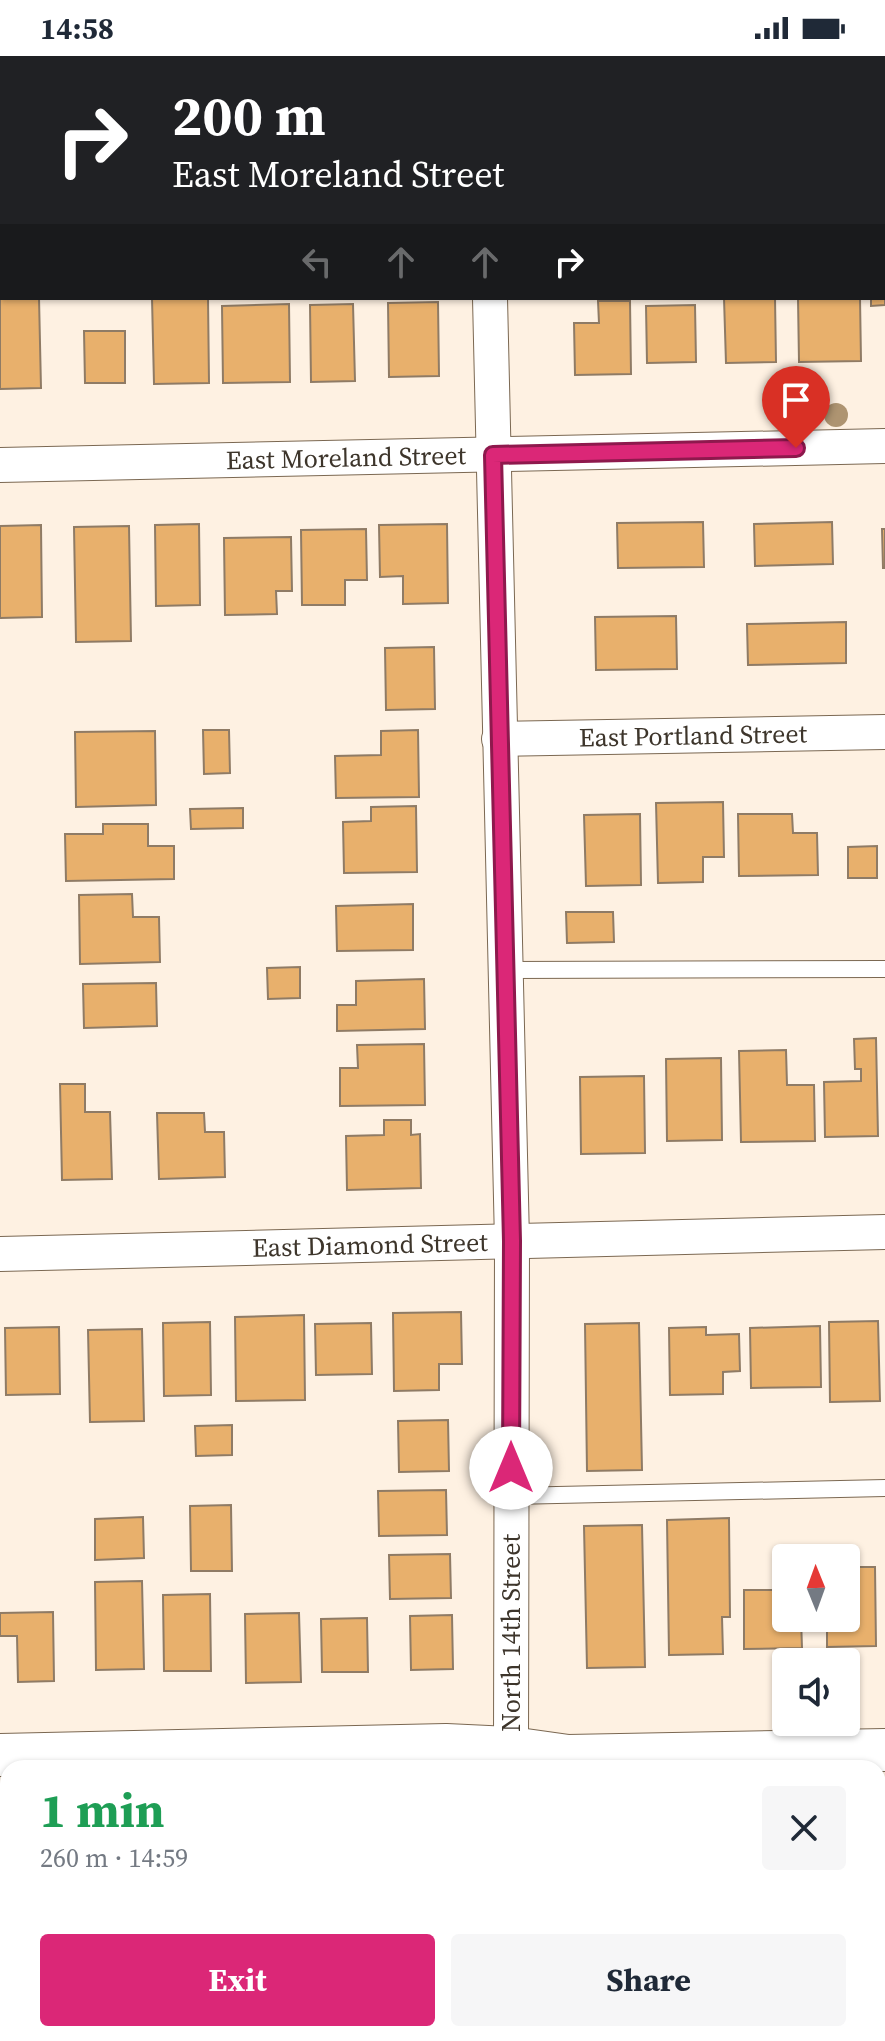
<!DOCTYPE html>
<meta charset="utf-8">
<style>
:root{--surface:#fff;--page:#f6f6f7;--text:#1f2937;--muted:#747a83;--accent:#db2777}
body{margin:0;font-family:"Source Serif 4",serif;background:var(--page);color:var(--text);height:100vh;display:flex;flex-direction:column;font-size:30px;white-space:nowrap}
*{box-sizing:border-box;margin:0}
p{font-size:26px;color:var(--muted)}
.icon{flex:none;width:44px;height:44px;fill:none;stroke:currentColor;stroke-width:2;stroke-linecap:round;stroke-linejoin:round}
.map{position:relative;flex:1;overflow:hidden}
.drawer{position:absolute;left:0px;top:1704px;width:886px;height:282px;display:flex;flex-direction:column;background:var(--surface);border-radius:24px 24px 0 0;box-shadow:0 2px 6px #0004}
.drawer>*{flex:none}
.top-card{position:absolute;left:0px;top:0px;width:886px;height:244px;box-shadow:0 2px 6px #0004;background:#202124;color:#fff;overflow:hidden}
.needle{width:52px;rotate:359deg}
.tools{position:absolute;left:772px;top:1488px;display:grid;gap:16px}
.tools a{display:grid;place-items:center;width:88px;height:88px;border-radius:8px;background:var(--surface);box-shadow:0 2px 6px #0004;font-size:40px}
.pin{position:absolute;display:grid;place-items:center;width:68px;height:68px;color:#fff;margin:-82px -34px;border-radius:50% 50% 50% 0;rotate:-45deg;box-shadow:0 0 8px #0007}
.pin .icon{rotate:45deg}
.me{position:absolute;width:88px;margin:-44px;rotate:0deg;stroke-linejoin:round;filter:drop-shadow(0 0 6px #0008)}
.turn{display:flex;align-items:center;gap:28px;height:168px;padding:0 40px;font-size:36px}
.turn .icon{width:104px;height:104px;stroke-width:2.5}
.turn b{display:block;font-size:56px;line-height:68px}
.lanes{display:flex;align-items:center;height:76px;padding:0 40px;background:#0003;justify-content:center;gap:40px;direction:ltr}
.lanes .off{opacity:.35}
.round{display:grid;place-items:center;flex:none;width:84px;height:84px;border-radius:8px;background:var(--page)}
.headline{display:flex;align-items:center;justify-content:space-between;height:136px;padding:0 40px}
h1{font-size:48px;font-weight:700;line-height:60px;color:#1e9e55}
.primary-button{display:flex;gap:16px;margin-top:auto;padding:16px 40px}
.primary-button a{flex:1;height:92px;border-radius:8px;background:var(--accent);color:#fff;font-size:32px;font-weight:700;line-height:92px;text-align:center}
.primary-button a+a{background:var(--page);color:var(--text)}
.status{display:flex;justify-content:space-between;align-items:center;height:56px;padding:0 40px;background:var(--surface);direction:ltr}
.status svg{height:22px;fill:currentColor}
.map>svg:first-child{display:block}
.building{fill:#e8b06c;stroke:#8f7b65;stroke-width:2}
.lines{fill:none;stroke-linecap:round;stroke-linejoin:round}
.service-casing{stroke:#7b6852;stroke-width:18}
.minor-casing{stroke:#7b6852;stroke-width:36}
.tertiary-casing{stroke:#7b6852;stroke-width:44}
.service{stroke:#fff;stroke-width:16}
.minor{stroke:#fff;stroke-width:34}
.tertiary{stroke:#fff;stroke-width:42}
.tree{fill:#ae9471}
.route-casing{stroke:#8e194d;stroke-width:20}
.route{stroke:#db2777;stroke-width:14}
.labels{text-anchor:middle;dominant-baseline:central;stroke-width:8;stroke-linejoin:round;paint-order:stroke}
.street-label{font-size:26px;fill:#3d352b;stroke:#fff}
</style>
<div class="status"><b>14:58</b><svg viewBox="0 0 49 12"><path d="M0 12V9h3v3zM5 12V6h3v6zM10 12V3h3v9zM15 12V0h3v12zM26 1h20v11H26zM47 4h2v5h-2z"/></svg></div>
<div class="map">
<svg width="885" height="1985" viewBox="0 0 885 1985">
<rect width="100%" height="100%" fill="#fef1e2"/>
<path class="building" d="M885 229V249L871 250V242H884Z
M0 238 2 242H39L41 332 0 333Z
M152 242H208L209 327 154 328Z
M724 242H775L776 306 726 307Z
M798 242H860L861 305 799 306Z
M598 245H630L631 318 575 319 574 267H599Z
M438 246 439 320 389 321 388 247Z
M289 248 290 326 223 327 222 250Z
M353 248 355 325 311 326 310 249Z
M695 249 696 306 647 307 646 250Z
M84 275H125V327H85Z
M703 466 704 511 618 512 617 467Z
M832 466 833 508 755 510 754 468Z
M199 468 200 549 156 550 155 469Z
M447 468 448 547 403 548V520L380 521 379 469Z
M41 469 42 561 0 562V470Z
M129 470 131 585 76 586 74 471Z
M366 473 367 524H345V549H302L301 474Z
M882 473H885V512H883Z
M291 481 292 535H276L277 558 225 559 224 482Z
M676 560 677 613 596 614 595 561Z
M846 566V607L748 609 747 568Z
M434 591 435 653 386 654 385 592Z
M203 674H229L230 717 204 718Z
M418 674 419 741 336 742 335 700 381 699V675Z
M155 675 156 749 76 751 75 676Z
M723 746 724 801H703V826L658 827 656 747Z
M416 750 417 816 344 817 343 766 371 765V751Z
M243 752V772L191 773 190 753Z
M640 758 641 829 586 830 584 759Z
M738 758H792L793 777H817L818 819 739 820Z
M103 768H148V790H174V823L66 825 65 778H103Z
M877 790V822H848V791Z
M132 838 133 861H159L160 906 80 908 79 839Z
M413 848V894L337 895 336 850Z
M566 856H613L614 886 567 887Z
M300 911V942L268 943 267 912Z
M424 923 425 973 337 975V949H356V925Z
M156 927 157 970 84 972 83 928Z
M876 982 878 1080 825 1081 824 1026 861 1025V1013H855L854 983Z
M424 988 425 1049 340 1050V1012H358L357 989Z
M786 994 787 1029H814L815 1085 741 1086 739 995Z
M721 1002 722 1084 667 1085 666 1003Z
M644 1020 645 1097 581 1098 580 1021Z
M60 1028H85V1056H110L112 1123 62 1124Z
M157 1057H204L205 1076H224L225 1121 159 1123Z
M384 1064H411V1079L420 1078 421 1132 347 1134 346 1080 384 1079Z
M461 1256 462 1308H439V1334L394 1335 393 1257Z
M304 1259 305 1344 236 1345 235 1261Z
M878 1265 880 1345 830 1346 829 1266Z
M210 1266 211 1339 164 1340 163 1267Z
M371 1267 372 1318 316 1319 315 1268Z
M639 1267 642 1414 587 1415 585 1268Z
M820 1270 821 1331 751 1332 750 1272Z
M59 1271 60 1338 6 1339 5 1272Z
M706 1271V1279L739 1278 740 1315 723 1316V1338L670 1339 669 1272Z
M142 1273 144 1365 90 1366 88 1274Z
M448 1364 449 1415 399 1416 398 1365Z
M232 1369V1399L196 1400 195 1370Z
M446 1434 447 1479 379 1480 378 1435Z
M231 1449 232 1515H191L190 1450Z
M143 1461 144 1502 95 1504V1463Z
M729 1462 730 1561H722L723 1598 669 1599 667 1464Z
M642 1469 645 1611 587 1612 584 1470Z
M450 1498 451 1542 390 1543 389 1499Z
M846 1511H875L876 1590 827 1591V1562H846Z
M142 1525 144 1613 96 1614 95 1526Z
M744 1534H786V1562H801L802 1592 744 1593Z
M210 1538 211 1615H164L163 1539Z
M53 1556 54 1625 18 1626 17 1580H0V1557Z
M299 1557 301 1626 246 1627 245 1558Z
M452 1559 453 1613 411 1614 410 1560Z
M367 1562 368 1616H322L321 1563Z"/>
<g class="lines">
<defs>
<path id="service" d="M884 145H885
M0 162H2
M505 914 885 913
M511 1440 885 1432
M878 1975H885
M504 1982 696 1978"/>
<g id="minor">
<path d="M490 242 512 1185 511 1692 509 1712"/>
<path id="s1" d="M0 409 885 390"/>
<path id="s2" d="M499 683 885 676"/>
<path id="s3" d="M0 1198 885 1176"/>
<path d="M504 1978V1985"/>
</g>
<path id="tertiary" d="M0 1699 446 1689 511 1692 568 1700 885 1694"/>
</defs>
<use href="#service" class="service-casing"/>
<use href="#minor" class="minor-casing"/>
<use href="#tertiary" class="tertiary-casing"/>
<use href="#service" class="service"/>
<use href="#minor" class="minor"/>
<use href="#tertiary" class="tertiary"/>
</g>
<circle class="tree" cx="836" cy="359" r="12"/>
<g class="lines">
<defs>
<path id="route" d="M511 1412 512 1185 493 399 796 392"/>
</defs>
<use href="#route" class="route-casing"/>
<use href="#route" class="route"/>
</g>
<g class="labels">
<g class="street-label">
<text stroke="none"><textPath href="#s1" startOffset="346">East Moreland Street</textPath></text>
<text stroke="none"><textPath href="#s2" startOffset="194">East Portland Street</textPath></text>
<text stroke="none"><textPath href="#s3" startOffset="370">East Diamond Street</textPath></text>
<text transform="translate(511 1577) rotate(-90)">North 14th Street</text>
</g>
</g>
</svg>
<div class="tools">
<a><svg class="needle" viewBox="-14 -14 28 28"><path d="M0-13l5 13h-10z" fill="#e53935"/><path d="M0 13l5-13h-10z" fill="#747a83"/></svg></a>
<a><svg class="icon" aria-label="sound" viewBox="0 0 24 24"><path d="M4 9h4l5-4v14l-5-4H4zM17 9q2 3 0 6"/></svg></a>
</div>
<div class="pin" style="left:796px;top:392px;background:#d93025"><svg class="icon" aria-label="arrive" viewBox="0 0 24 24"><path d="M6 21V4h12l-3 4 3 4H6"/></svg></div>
<svg class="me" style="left:511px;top:1412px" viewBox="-20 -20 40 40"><circle r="19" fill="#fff"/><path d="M0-13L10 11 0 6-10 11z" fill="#db2777"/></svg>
<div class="top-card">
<div class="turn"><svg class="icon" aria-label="right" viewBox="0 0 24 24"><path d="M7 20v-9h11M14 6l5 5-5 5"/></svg><div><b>200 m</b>East Moreland Street</div></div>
<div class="lanes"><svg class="icon off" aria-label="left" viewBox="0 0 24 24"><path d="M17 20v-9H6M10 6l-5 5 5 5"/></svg><svg class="icon off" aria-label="ahead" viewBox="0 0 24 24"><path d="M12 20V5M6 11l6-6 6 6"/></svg><svg class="icon off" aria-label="ahead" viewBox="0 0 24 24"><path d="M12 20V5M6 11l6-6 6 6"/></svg><svg class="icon" aria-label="right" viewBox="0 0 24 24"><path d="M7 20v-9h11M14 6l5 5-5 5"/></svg></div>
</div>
<section class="drawer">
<div class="headline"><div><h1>1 min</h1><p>260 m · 14:59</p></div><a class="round"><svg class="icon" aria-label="close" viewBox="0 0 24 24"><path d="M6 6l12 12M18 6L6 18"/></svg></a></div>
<div class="primary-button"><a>Exit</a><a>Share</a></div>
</section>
</div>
